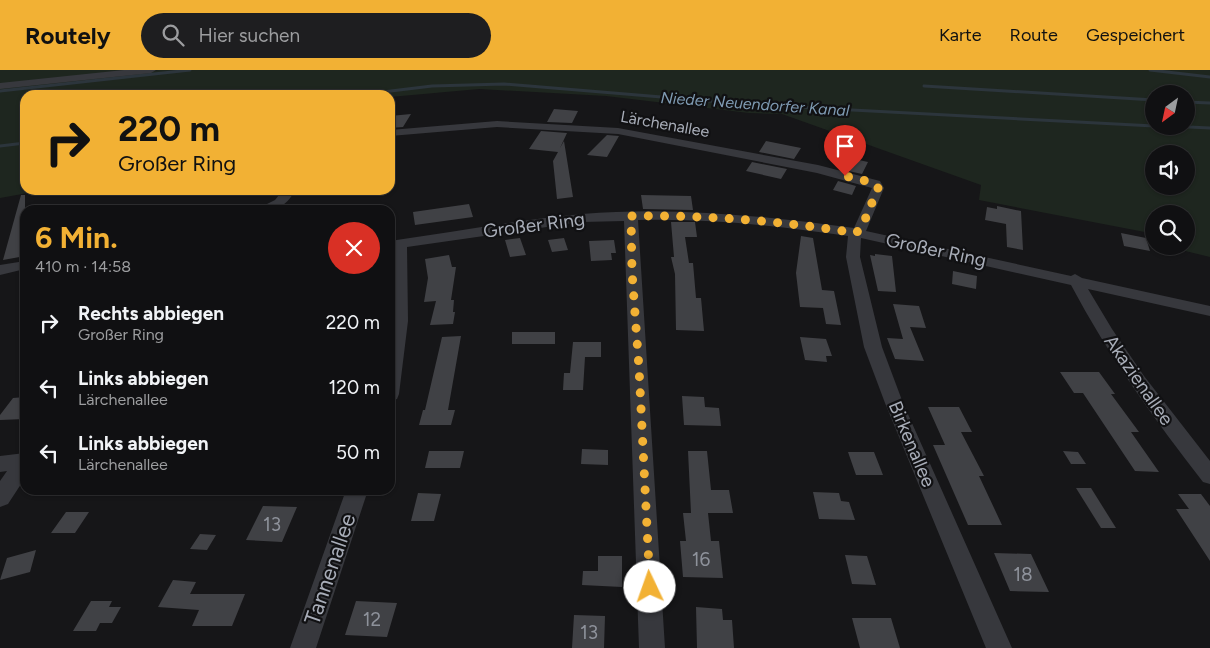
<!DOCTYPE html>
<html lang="de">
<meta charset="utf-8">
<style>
:root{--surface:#101012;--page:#1e1e20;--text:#f1f3f6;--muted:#9c9d9f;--line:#303032;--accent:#f2b134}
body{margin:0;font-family:Figtree,sans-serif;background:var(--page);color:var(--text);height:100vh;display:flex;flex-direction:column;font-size:19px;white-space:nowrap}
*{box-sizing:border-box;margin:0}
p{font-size:16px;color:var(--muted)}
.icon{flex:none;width:28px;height:28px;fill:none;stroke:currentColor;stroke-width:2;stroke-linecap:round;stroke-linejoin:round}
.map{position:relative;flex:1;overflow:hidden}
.details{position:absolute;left:20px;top:135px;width:375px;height:290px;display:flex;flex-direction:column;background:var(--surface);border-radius:15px;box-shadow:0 1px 4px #0004,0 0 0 1px var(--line)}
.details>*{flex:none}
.hud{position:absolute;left:20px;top:20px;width:375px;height:105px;border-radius:15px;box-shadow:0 1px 4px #0004,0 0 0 1px var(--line);background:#f2b134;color:#111;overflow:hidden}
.needle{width:32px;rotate:213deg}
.tools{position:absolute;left:1145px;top:15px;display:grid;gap:10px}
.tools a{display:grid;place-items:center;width:50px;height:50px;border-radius:50%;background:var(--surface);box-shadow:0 1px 4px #0004,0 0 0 1px var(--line);font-size:25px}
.pin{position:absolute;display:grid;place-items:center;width:42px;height:42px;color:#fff;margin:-51px -21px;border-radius:50% 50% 50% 0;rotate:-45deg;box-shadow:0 0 5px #0007}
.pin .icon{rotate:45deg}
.me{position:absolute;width:55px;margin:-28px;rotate:357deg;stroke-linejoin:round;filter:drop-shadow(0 0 4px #0008)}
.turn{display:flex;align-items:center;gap:18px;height:105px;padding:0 15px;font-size:22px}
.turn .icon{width:65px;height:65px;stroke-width:2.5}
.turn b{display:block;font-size:35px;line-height:42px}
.round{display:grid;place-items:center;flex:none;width:52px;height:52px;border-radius:26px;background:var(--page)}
.headline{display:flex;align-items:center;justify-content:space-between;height:85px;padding:0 15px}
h1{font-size:30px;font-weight:700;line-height:38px;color:var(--accent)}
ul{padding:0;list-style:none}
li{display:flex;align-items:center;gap:15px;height:65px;padding:0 15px}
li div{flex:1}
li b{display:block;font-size:19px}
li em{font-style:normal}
header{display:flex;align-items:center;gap:30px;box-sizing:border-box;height:70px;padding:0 25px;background:var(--accent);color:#111}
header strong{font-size:24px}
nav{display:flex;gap:28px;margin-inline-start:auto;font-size:18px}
.search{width:350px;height:45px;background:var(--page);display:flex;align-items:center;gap:12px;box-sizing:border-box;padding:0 18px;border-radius:28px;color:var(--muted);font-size:19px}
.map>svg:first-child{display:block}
.green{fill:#1e261f;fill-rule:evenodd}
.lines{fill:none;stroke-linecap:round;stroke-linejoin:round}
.stream{stroke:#2c353c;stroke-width:3}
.building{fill:#404145}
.minor{fill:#37383d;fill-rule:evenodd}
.route{stroke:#f2b134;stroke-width:9;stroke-dasharray:0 16.2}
.labels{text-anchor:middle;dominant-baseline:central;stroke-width:4.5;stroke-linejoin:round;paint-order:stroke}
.far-water-label{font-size:16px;font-style:italic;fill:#7f9bb3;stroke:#111113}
.far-street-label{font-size:16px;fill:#a8adb8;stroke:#111113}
.street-label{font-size:19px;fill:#a8adb8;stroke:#111113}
.near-number-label{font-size:19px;fill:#8e929b}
.near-street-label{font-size:22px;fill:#a8adb8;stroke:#111113}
</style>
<header>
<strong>Routely</strong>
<div class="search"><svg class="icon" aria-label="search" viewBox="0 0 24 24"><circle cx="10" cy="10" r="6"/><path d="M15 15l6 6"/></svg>Hier suchen</div>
<nav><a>Karte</a><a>Route</a><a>Gespeichert</a></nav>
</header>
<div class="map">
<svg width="1210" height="578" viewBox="0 0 1210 578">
<rect width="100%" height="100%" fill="#161618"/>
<path class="green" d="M0 0H143L0 15Z
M159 0H1210V187L1165 176H1186V144H1154V172L1150 163 979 130 981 115 782 44 749 43 606 26 479 19 390 27V25H25V120H44L0 128V17ZM1154 24H1186V56H1154ZM1154 84H1186V116H1154Z"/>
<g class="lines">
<path class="stream" d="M1150 0 1210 7
M924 16 1154 30
M0 21 190 0
M358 25 432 16 504 14 758 35 1154 56
M1186 32 1210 33
M1168 56 1210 58
M0 76 25 73"/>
</g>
<path class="building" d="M554 39 578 41 572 53 547 52Z
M411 44 403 57 390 58V46Z
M541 61 567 63 560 78 564 71 573 127 557 129 553 91 558 82 529 79Z
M607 65 619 66 607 87 587 85Z
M766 71 801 78 794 89 759 82Z
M850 88 868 92 862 104 844 100Z
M752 92 787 99 781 109 746 101Z
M838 111 856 116 852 125 833 120Z
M21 125H25V186L3 190Z
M641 125 691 126 693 140 643 139Z
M469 134 473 147 415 155 413 142Z
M997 136 1021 141 1023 180 1007 177 1006 154 985 150 987 137 997 139Z
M671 152H695L697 167H685L689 193H693L696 228H701L704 261 676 260 675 204 671 187H674Z
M1121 163 1146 168 1150 181 1124 176Z
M801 166 813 168 822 220 834 221 841 255 826 254 823 238 800 237 796 203Z
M520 168 526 185 510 187 505 170Z
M564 168 568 180 552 182 548 170Z
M614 170 616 183H611L612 190 591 191 589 171Z
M875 184 892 186 896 222 878 221 870 185 875 186Z
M449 185 452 197H456L451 230H454L453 242H455L453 254 430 255 436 231 424 232 428 208 425 189Z
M953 201 977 206 976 219 952 214Z
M893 234 919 236 926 258 910 257 924 291 895 289 887 268 903 269Z
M512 262H555V274H512Z
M461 266 448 340H455L451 355H419L423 340H425L442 267Z
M800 267 826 269 832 286H826L827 292 805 290Z
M573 272H601V287H585L583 320H563L564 303H570Z
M1060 302H1099L1115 324H1111L1139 362H1131L1159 402 1135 401 1083 323H1074Z
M682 326 704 327 705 337 719 338 721 356 684 355Z
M25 327V349L0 350V345L13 328Z
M928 337H959L972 362H961L984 406H979L1002 455H968L933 375H945Z
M582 379 608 380V395L581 394Z
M429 381H464L460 398H425Z
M688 381H707L711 420H729L733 443H708L711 471H719L723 508 683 507 680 471H686L683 443H691Z
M1063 381 1078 382 1086 394H1071Z
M848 382H874L883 405H856Z
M1076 418H1091L1116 458H1101Z
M813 422 839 423 841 431 849 432 855 450 819 449Z
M418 423 441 424 434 451H411Z
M1178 424H1201L1210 436V491L1176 439H1189Z
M263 436 297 437 282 472 246 470Z
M66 442H89L75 463H51Z
M200 464 216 465 207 480 190 479Z
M36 480 30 502 0 510 7 488Z
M994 483 1031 484 1049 522 1010 521Z
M845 485 867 486 876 515 852 514Z
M598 486H622V517L582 515 583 501H598Z
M173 510 196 512 190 524H245L232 556H192L199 540 158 537Z
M91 531H112L109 537H121L112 553H100L96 561H73Z
M356 531 397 533 387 567 345 565Z
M696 537 722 539 723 550H732L734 578H697Z
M574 545 605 546 604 578H572Z
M852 548H891L900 578H860Z"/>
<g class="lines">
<path class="minor" d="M124 0H156L151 3 0 19V13Z
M497 51 618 58 818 95 880 111 884 118 866 161 1071 206 1075 204 1082 208 1210 236V246L1088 219 1112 259 1144 306 1210 391V414L1203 412C1154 349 1108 285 1071 215L861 168 860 187 882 277 903 333 1012 578H986L885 333 864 277 846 187 848 166C778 156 709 148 638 150L665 578H639L624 151 582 152 407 177 408 251 399 324 397 329 390 331 393 179H390V171C454 162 518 150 582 144 673 136 764 146 854 158L872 118 817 103 618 64 497 57 390 66V60Z
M283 120H296C283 139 278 140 255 140L275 130Z
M25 191V199L0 205V195Z
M25 383V408L8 434 0 437V411L7 401 0 402V386Z
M346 420H368L316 578H290Z"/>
</g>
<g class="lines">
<path class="route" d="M650 517 639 298 632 202 631 146C707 145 781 151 856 163L862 157 878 118 871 112 845 106"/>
</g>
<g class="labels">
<g class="far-water-label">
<text transform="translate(755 34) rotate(4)">Nieder Neuendorfer Kanal</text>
</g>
<g class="far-street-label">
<text transform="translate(665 54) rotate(10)">Lärchenallee</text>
</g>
<g class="street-label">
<text transform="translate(534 155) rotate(-7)">Großer Ring</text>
<text transform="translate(936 180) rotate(12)">Großer Ring</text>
<text transform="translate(1139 310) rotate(55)">Akazienallee</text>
<text transform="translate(912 374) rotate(67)">Birkenallee</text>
</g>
<g class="near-number-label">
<text x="272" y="454">13</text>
<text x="701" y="489">16</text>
<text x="1023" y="504">18</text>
<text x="372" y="549">12</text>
<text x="589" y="562">13</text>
</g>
<g class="near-street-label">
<text transform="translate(330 499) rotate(-71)">Tannenallee</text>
</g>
</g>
</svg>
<div class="tools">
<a><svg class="needle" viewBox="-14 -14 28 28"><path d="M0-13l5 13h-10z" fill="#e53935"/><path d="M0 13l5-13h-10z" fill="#9c9d9f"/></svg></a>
<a><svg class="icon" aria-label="sound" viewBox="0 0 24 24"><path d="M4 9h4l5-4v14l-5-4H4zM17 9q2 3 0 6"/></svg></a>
<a><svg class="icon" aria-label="search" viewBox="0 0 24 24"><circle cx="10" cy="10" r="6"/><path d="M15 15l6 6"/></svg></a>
</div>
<div class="pin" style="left:845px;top:106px;background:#d93025"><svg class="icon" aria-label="arrive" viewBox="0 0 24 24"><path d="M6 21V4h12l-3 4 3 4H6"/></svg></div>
<svg class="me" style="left:650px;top:517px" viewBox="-20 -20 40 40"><circle r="19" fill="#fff"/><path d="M0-13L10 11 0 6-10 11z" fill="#f2b134"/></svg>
<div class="hud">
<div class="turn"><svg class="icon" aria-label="right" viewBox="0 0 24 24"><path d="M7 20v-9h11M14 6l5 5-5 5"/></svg><div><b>220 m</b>Großer Ring</div></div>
</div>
<section class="details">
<div class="headline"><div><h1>6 Min.</h1><p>410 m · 14:58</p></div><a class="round" style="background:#d93025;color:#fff"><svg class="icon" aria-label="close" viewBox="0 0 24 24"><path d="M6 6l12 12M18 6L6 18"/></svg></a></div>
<ul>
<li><svg class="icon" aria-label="right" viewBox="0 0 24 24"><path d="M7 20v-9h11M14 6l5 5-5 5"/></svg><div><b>Rechts abbiegen</b><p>Großer Ring</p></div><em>220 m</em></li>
<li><svg class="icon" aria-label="left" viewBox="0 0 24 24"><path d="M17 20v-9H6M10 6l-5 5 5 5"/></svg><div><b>Links abbiegen</b><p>Lärchenallee</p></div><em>120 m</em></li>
<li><svg class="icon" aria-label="left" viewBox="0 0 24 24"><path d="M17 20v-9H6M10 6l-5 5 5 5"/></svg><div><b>Links abbiegen</b><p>Lärchenallee</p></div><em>50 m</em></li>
</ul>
</section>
</div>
